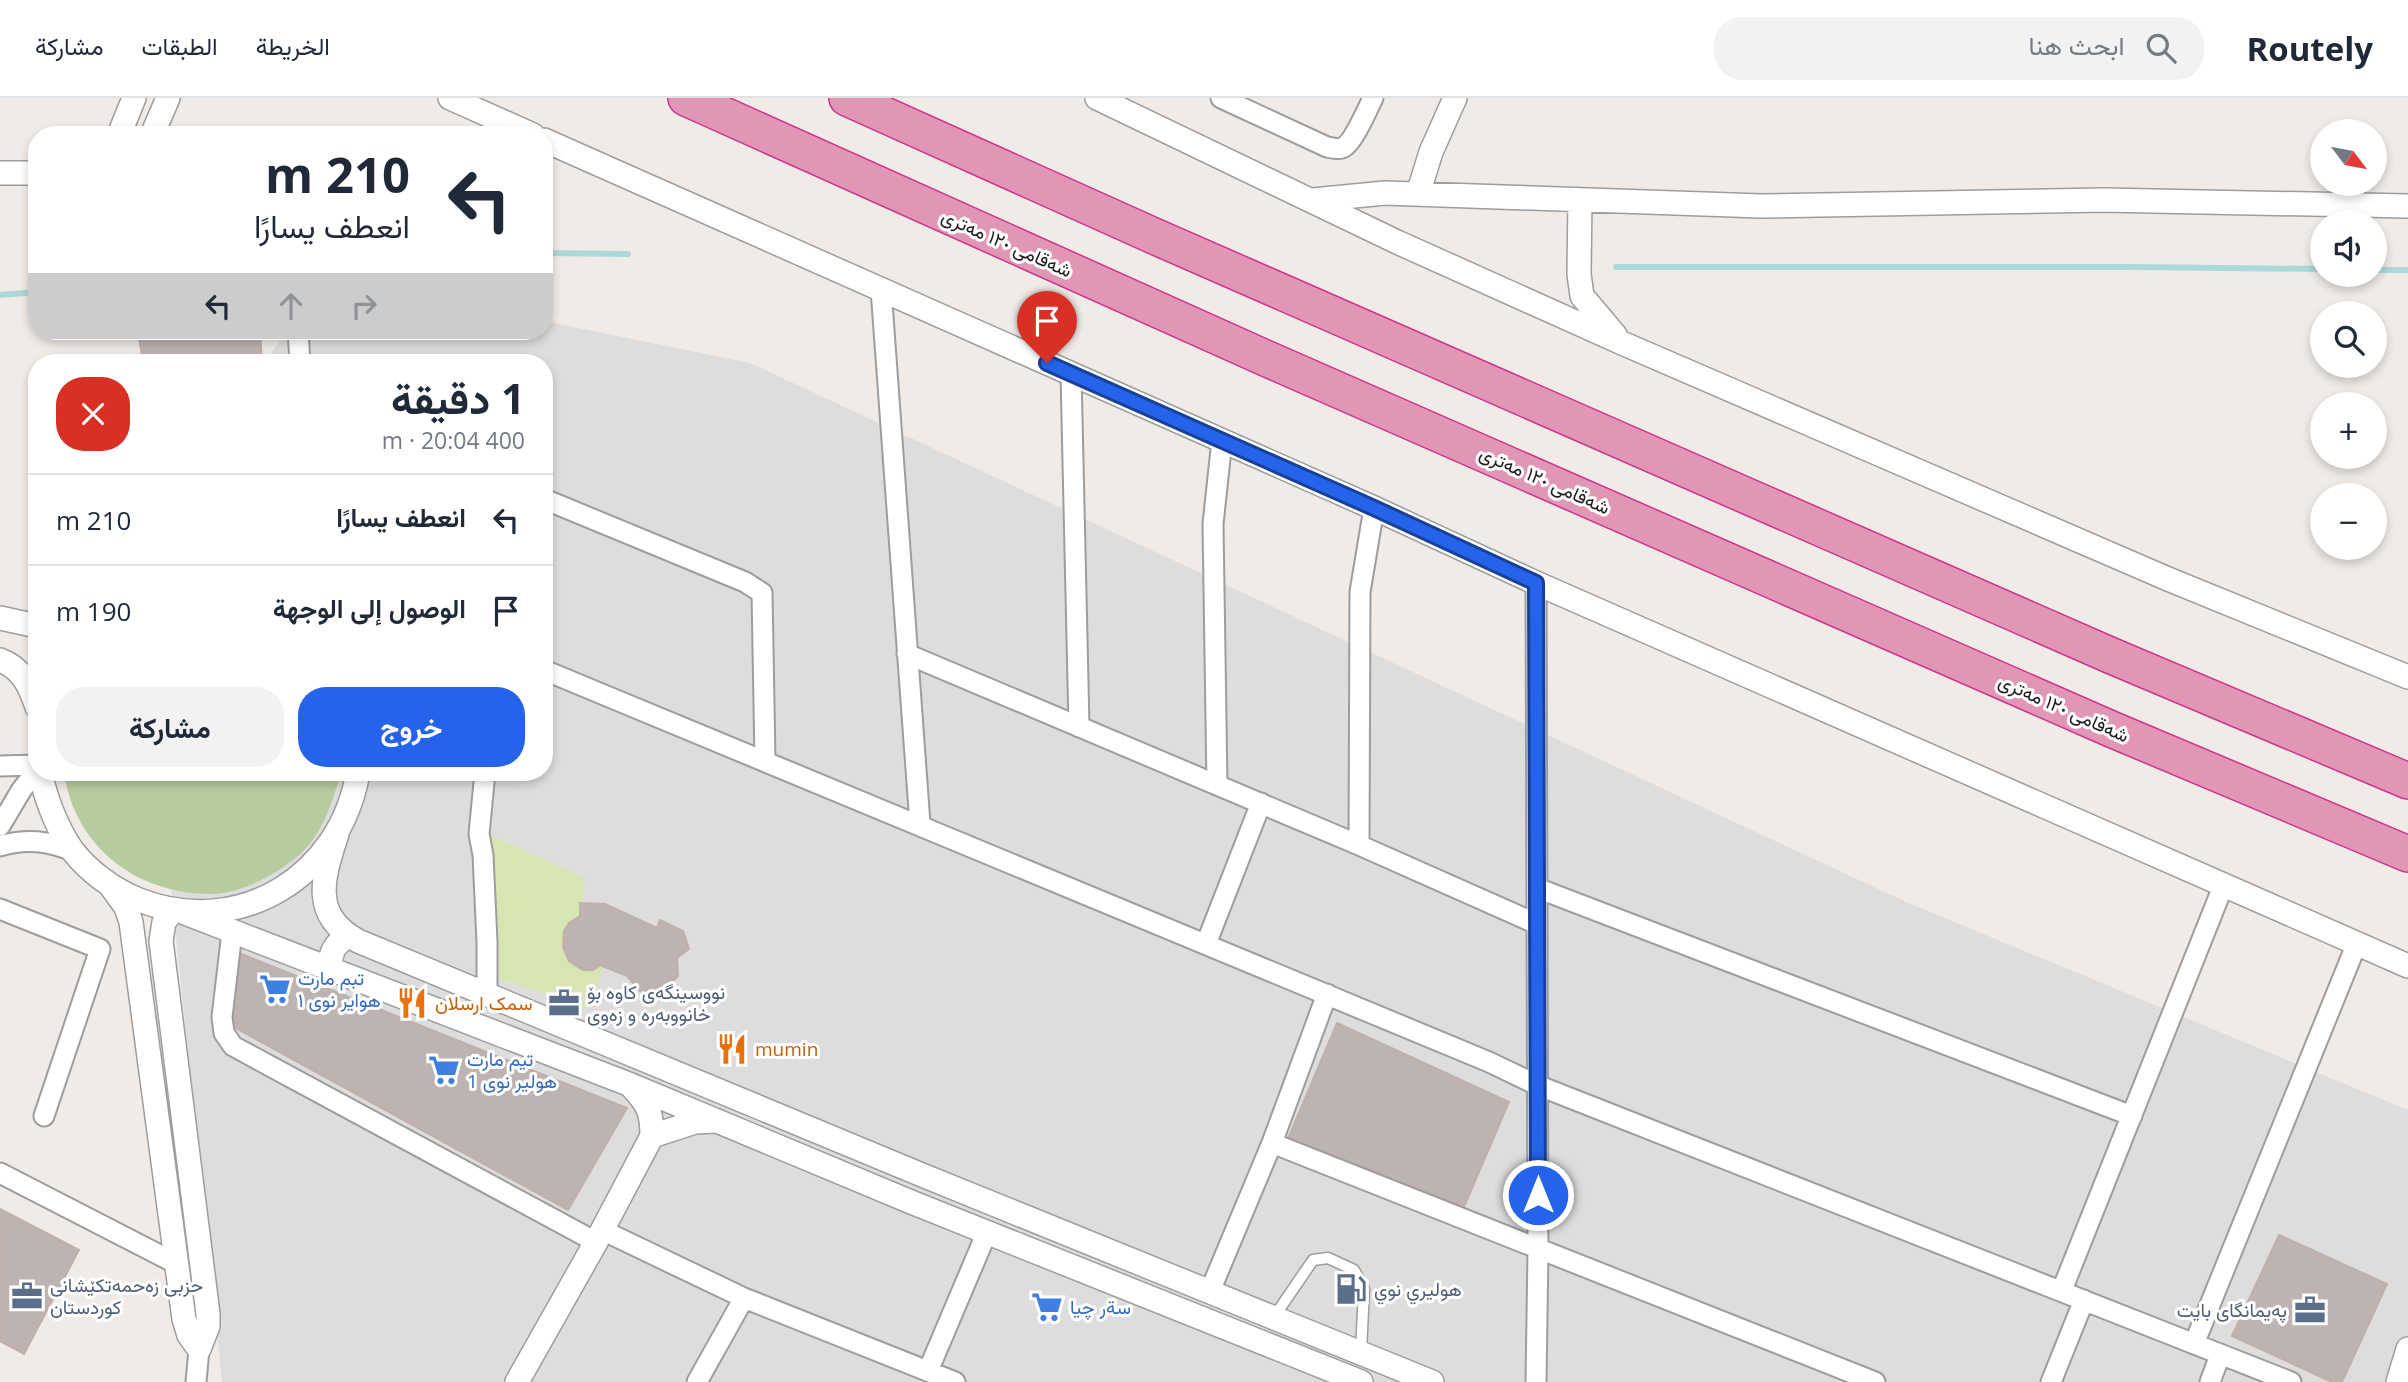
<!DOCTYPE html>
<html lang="ar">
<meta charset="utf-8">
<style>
:root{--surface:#fff;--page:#f2f2f3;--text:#1f2937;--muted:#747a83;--line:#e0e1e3;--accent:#2563eb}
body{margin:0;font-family:"Open Sans",Vazirmatn,sans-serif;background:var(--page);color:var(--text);direction:rtl;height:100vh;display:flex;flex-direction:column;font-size:26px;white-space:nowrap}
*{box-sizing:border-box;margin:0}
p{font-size:23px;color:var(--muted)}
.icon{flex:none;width:38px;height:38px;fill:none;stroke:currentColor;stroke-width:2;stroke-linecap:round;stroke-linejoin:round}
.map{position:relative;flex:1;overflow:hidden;direction:ltr}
.panel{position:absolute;left:28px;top:256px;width:525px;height:427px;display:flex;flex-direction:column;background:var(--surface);border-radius:28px;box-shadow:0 4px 10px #0003;direction:rtl}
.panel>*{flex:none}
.hud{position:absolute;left:28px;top:28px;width:525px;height:214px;border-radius:28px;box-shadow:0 4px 10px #0003;direction:rtl;background:#fff;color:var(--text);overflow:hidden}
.needle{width:46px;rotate:122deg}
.tools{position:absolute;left:2310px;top:21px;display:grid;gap:14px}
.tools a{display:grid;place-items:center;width:77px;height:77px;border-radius:50%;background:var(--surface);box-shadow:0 4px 10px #0003;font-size:35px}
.pin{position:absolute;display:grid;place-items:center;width:60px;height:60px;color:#fff;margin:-72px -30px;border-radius:50% 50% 50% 0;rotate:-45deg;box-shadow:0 0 7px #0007}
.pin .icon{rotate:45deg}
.me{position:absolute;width:77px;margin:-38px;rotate:0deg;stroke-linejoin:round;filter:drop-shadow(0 0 5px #0008)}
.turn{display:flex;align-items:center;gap:24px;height:147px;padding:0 28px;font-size:32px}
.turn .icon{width:91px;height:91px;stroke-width:2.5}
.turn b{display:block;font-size:49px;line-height:60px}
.lanes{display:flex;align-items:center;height:66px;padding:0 28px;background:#0003;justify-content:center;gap:35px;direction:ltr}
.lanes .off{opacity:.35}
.round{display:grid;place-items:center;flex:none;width:74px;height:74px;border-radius:28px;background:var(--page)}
.summary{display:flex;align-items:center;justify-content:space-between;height:119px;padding:0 28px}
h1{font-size:42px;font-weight:700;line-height:52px}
.cta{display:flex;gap:14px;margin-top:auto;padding:14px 28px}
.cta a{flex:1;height:80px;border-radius:28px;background:var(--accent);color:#fff;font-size:28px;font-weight:700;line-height:80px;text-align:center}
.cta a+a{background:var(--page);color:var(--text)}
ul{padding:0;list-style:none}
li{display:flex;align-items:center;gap:21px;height:91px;padding:0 28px;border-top:2px solid var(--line)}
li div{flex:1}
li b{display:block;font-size:26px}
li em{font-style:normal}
header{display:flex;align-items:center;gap:42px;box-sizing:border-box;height:98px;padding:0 35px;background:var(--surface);border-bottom:2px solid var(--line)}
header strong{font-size:33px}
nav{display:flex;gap:38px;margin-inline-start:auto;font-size:24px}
.search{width:490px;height:63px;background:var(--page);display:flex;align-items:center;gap:18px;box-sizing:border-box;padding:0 24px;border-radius:28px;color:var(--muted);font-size:26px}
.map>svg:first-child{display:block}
.residential{fill:#dedddd}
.grass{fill:#d7e5b2}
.forest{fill:#b6cc9f}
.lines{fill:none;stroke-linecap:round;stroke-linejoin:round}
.stream{stroke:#abd9da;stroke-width:6}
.building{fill:#bdb3b0;stroke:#c0afab;stroke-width:2}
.service-casing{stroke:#9d9d9d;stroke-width:13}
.minor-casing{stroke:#9d9d9d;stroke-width:23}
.tertiary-casing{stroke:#9d9d9d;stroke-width:26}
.motorway-casing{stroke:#cd358b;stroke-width:38}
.service{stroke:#fff;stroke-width:10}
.minor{stroke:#fff;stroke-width:19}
.tertiary{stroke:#fff;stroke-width:23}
.motorway{stroke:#e096b4;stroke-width:35}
.route-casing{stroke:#184099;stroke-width:18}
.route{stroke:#2563eb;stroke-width:12}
.labels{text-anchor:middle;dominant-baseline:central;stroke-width:6;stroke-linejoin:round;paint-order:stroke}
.street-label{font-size:19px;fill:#202020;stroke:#fff}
.shop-label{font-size:19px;fill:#366cbe;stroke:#fff;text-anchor:start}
.service-label{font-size:19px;fill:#4e5e75;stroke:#fff;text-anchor:start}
.food-label{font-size:19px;fill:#c56008;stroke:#fff;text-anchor:start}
</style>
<header>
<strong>Routely</strong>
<div class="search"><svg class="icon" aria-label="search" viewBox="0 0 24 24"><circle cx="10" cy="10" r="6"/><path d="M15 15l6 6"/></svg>ابحث هنا</div>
<nav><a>الخريطة</a><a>الطبقات</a><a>مشاركة</a></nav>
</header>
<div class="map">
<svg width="2408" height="1284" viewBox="0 0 2408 1284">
<rect width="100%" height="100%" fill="#f0ebe7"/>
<path class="residential" d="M544 223 750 265 1904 803 2408 1012V1284H222L159 674H544V264H265L287 233H544Z"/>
<path class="grass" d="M488 736 585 780 580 818 564 833C563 854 574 884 600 867L604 869 588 911 496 879Z"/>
<path class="forest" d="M64 674H341C333 703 322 738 298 758 275 777 240 796 210 796 136 796 74 748 64 674Z"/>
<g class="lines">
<path class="stream" d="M544 155 628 156
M1616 169H2133L2322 171
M2375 172H2408
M0 197 37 194"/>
</g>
<path class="building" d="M138 233H260L262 264H143Z
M580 805 605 806 657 830 660 822 683 833 689 851 677 860 678 878 668 889 653 896 641 894 627 878 600 867 593 872H583L569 863 563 849 564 833 569 825 580 818Z
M234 853 627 1010 568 1112 230 927Z
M1337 925 1509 1004 1461 1116 1287 1043Z
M0 1111 79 1152 24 1256 0 1243Z
M2279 1137 2387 1186 2342 1284H2332L2232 1238Z"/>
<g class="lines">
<defs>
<path id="service" d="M1274 1219 1313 1162 1328 1160 1354 1172 1364 1191 1361 1254"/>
<path id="minor" d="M1221 0 1327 49C1332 50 1339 52 1344 49 1354 43 1367 12 1373 0
M881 191 920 726
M298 233 300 264
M1071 275 1079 629
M544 401 745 484 762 495 765 662
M907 556 1359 747 1537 826
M544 572 1489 964 1537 987 2291 1284
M0 668 37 667
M485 674 479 736 483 757 487 844V897
M1217 687 1213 426 1222 342
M0 728 22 691 37 673
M1359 747 1360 494 1374 410
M0 748C27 740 48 743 73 753
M1537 790 2132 1018
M0 811 100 851 44 1018
M232 834 222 919 224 935 233 948 596 1144
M1206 846 1261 705
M1272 1045 1875 1284
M0 1075 177 1166
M602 1132 744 1200 955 1284
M2062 1192 2224 786
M1210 1193 1272 1045 1327 896
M2194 1246 2357 845
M928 1273 987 1134
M196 1284 199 1251
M697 1284 744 1200
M1536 1284 1538 1152 1536 485
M2051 1284 2084 1202
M2210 1284 2220 1257"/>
<path id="tertiary" d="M450 0 533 37
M1097 0 1397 144 1622 245 2168 481 2408 579
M119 37 134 0
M152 37 168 0
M544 42 1374 410 1536 485 2408 868
M0 75H37
M1418 96 1431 54 1455 0
M1313 102 1385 95 1761 108 2104 102 2408 108
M1580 102 1579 176 1582 198 1615 237
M0 520 37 528
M0 562C22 570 30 588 37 609
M40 674C46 701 56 728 72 752 89 774 114 792 139 802 240 841 341 778 358 674
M337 736C323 779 310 817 358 843L922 1077 1432 1284
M110 787 126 809 131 824 184 1221 189 1237 199 1251 208 1228V1216L161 843 164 824 173 812
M180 813 631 987 911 1104 1361 1284
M332 873C328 857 334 845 349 838
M652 1038 695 1024 716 1023
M517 1284 596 1144 652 1038C652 1014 648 1006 632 989
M2398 1284 2408 1251"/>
<path id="motorway" d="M686 0 1263 259 2111 631 2408 756
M847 0 1154 138 2112 558 2408 683"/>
</defs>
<use href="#service" class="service-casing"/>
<use href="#minor" class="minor-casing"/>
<use href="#tertiary" class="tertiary-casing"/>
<use href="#motorway" class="motorway-casing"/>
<use href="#service" class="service"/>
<use href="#minor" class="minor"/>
<use href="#tertiary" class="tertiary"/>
<use href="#motorway" class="motorway"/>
</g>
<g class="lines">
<defs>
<path id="route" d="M1047 265 1374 410 1536 485 1538 1097"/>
</defs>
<use href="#route" class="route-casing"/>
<use href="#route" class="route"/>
</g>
<defs>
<symbol id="supermarket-bare" viewBox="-9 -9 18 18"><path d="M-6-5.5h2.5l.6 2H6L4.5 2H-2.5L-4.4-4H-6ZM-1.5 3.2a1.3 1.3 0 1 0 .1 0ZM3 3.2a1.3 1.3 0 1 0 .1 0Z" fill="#3f7fe0" stroke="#fff" stroke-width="2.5" paint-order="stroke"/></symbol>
<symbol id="restaurant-bare" viewBox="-9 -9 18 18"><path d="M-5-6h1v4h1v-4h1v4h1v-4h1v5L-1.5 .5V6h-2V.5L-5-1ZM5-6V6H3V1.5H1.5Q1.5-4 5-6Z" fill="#e8710a" stroke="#fff" stroke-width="2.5" paint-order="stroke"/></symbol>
<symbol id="office-bare" viewBox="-9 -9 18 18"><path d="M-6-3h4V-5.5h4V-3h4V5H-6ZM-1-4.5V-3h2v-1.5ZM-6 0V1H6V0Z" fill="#5c6f8a" stroke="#fff" stroke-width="2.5" paint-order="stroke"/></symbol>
<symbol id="fuel-bare" viewBox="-9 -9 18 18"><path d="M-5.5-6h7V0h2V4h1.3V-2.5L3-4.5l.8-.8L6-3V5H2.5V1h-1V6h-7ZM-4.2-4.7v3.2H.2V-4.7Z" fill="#5c6f8a" stroke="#fff" stroke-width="2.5" paint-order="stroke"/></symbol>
</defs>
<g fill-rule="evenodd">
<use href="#supermarket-bare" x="253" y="869" width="44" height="44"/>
<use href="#restaurant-bare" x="390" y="883" width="44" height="44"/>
<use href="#office-bare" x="542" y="883" width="44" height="44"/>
<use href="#restaurant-bare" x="710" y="929" width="44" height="44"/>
<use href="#supermarket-bare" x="422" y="950" width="44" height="44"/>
<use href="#fuel-bare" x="1329" y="1169" width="44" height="44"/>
<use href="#office-bare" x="5" y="1176" width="44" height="44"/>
<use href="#supermarket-bare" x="1025" y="1187" width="44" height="44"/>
<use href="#office-bare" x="2288" y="1190" width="44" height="44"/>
</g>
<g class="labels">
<g class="street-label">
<text transform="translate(1007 145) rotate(24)">شەقامی ١٢٠ مەتری</text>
<text transform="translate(1545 382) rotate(24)">شەقامی ١٢٠ مەتری</text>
<text transform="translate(2064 610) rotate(24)">شەقامی ١٢٠ مەتری</text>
</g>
<g class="shop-label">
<text x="298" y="880">تبم مارت<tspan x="298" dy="22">هواير نوى ١</tspan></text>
<text x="467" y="961">تيم مارت<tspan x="467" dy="22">هولير نوى 1</tspan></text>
<text x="1070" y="1209">سةر چيا</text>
</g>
<g class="service-label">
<text x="587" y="894">نووسینگەی کاوە بۆ<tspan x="587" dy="22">خانووبەرە و زەوی</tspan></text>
<text x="50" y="1187">حزبی زه‌حمه‌تكێشانی<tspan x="50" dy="22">كوردستان</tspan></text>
<text x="1374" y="1191">هوليري نوي</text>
<text x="2287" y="1212" text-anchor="end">پەیمانگای بایت</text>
</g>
<g class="food-label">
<text x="435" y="905">سمک ارسلان</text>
<text x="755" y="951">mumin</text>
</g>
</g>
</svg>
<div class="tools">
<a><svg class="needle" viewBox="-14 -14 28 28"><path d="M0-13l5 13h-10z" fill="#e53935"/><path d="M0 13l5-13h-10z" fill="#747a83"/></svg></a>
<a><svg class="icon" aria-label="sound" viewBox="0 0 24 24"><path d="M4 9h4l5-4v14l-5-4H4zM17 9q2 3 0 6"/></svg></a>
<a><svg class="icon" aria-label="search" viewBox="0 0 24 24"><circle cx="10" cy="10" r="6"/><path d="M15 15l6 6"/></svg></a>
<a>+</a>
<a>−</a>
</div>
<div class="pin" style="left:1047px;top:265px;background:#d93025"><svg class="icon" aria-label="arrive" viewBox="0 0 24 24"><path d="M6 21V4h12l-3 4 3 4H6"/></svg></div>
<svg class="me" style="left:1538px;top:1097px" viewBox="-20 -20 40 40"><circle r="17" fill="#2563eb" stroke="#fff" stroke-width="3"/><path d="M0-11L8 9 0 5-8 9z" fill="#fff"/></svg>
<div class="hud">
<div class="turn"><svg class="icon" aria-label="left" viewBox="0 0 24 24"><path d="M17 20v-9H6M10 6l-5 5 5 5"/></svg><div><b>210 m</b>انعطف يسارًا</div></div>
<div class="lanes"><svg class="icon" aria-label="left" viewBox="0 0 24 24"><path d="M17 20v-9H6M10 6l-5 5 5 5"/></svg><svg class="icon off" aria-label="ahead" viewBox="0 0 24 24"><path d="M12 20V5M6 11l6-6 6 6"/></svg><svg class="icon off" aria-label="right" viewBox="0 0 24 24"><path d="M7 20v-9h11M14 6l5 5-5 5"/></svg></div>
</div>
<section class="panel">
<div class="summary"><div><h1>1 دقيقة</h1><p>400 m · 20:04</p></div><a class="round" style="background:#d93025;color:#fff"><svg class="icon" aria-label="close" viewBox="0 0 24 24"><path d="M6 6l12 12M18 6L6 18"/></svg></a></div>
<ul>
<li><svg class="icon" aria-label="left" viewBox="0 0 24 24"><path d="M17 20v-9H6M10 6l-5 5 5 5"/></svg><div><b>انعطف يسارًا</b></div><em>210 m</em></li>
<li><svg class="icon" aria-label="arrive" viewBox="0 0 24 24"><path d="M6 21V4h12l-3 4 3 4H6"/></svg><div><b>الوصول إلى الوجهة</b></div><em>190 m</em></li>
</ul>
<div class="cta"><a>خروج</a><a>مشاركة</a></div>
</section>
</div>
